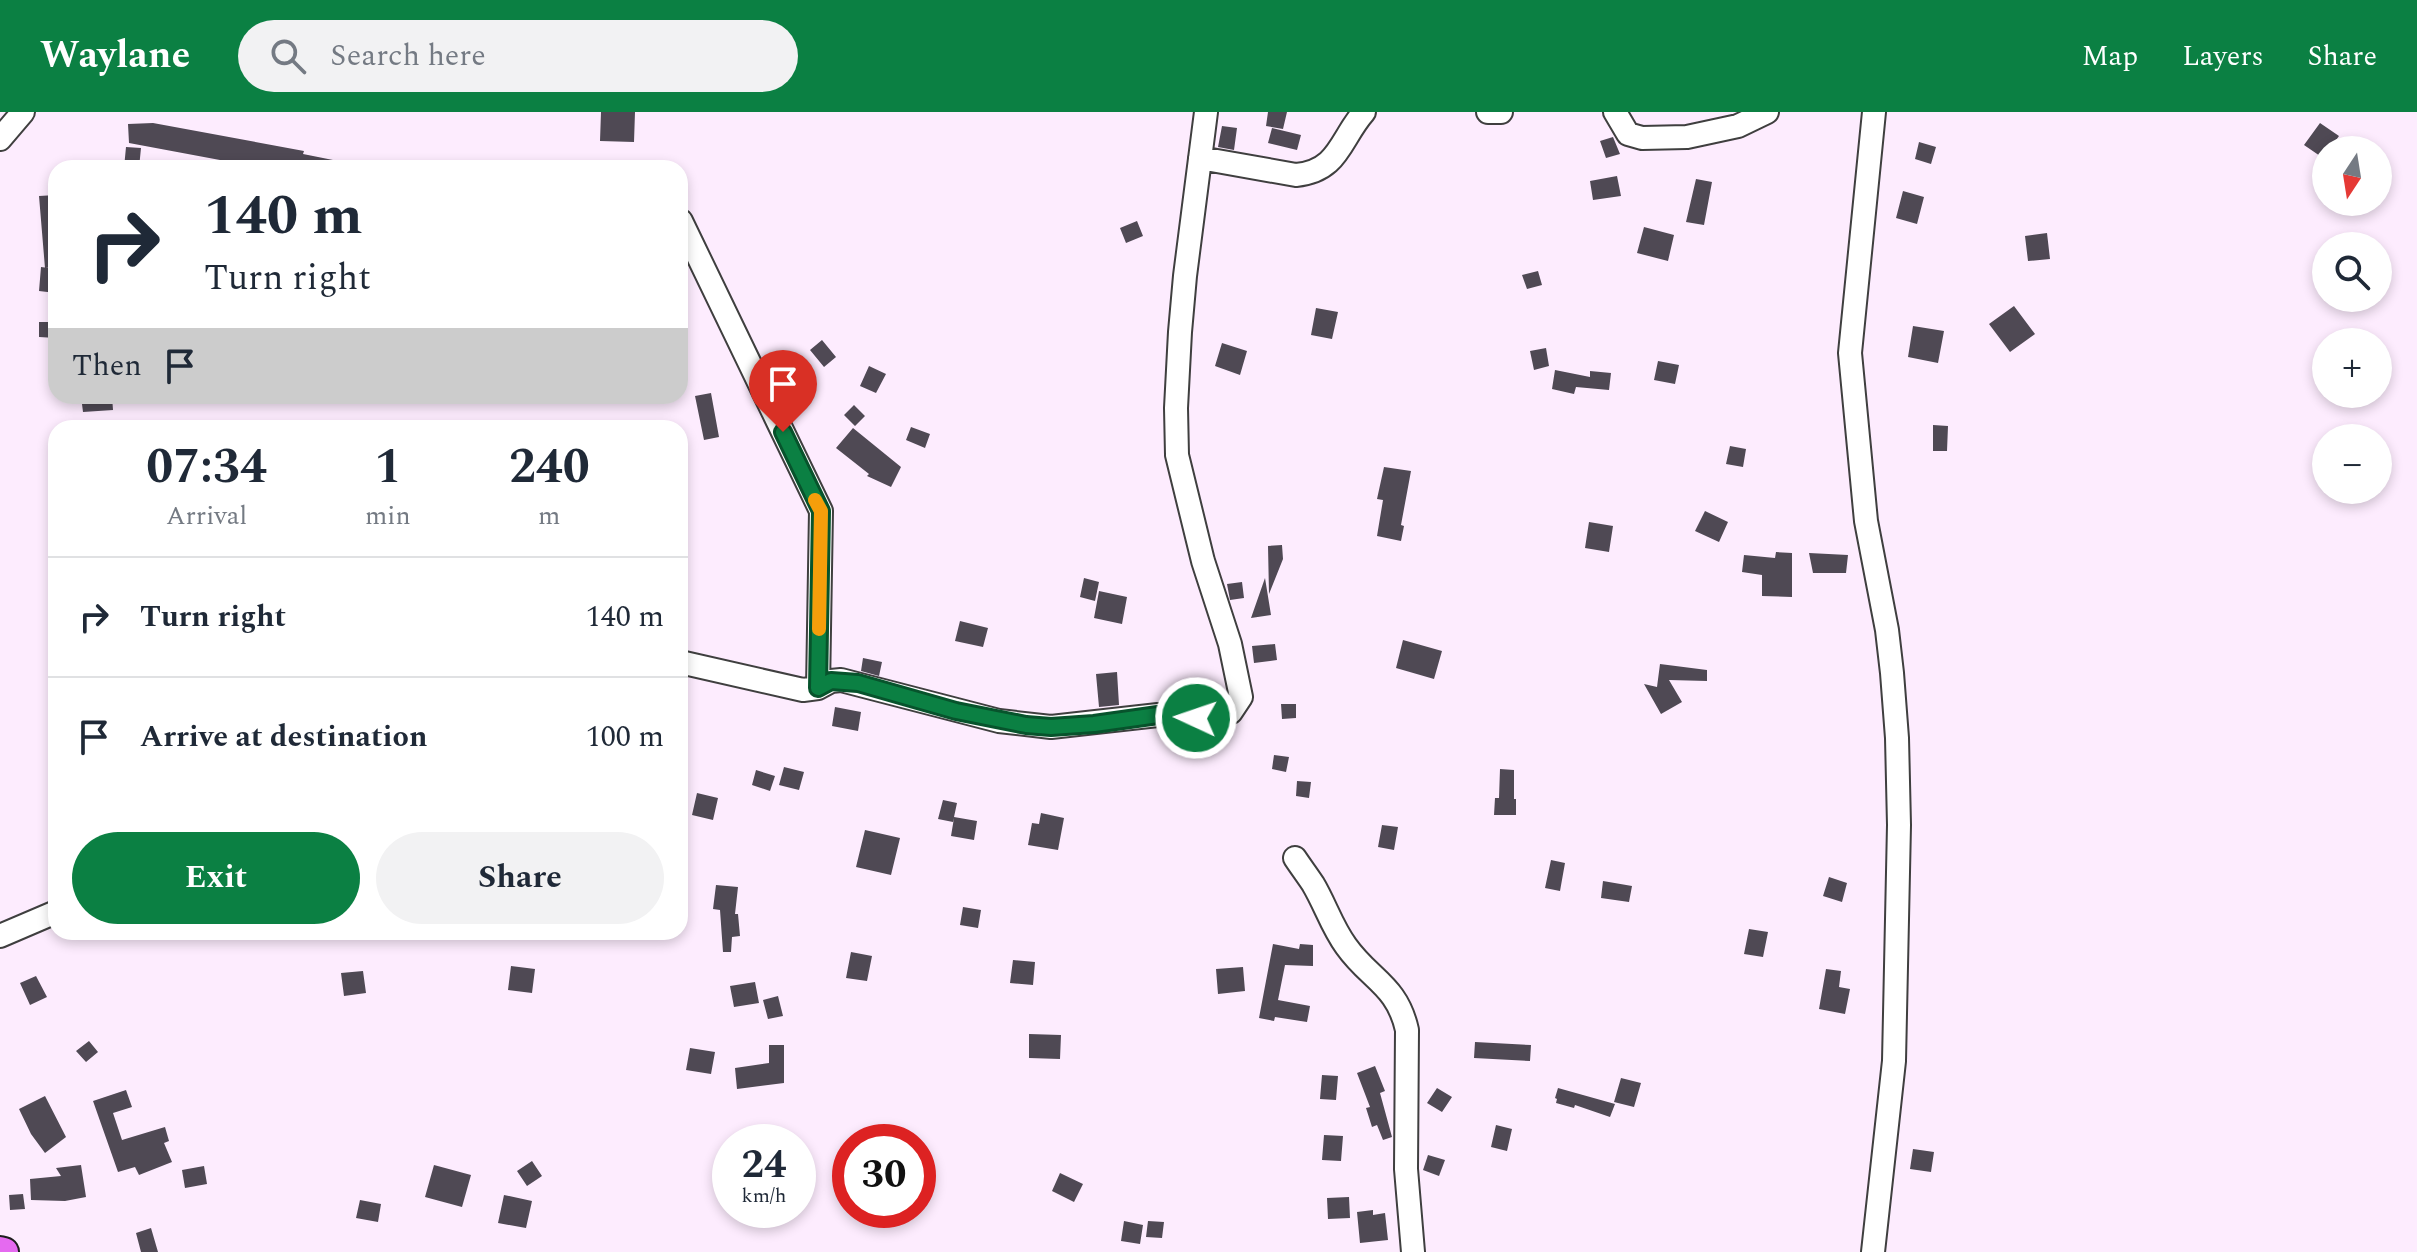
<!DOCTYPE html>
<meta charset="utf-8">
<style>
:root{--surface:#fff;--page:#f2f2f3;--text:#1f2937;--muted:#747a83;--line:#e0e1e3;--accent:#0b8043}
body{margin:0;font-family:Spectral,serif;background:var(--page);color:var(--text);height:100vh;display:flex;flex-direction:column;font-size:30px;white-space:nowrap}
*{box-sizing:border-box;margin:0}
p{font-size:26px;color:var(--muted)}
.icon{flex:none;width:44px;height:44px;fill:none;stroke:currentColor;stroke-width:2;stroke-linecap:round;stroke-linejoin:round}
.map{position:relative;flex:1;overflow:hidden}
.side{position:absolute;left:48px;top:308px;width:640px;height:520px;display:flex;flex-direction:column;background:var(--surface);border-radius:24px;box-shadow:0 4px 12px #0003}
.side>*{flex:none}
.guide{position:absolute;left:48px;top:48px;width:640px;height:244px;border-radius:24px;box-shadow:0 4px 12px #0003;background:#fff;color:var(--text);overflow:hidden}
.needle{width:52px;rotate:192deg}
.buttons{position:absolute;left:2312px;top:24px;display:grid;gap:16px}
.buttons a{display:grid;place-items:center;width:80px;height:80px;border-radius:50%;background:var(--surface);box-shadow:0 4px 12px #0003;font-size:40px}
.speed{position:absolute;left:712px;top:1012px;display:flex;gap:16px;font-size:40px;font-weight:700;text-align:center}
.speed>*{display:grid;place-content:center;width:104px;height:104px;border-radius:50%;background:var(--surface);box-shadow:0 4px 12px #0003;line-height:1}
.speed small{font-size:20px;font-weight:400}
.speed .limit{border:12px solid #d22;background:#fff;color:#111}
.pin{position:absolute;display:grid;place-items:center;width:68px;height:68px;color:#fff;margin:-82px -34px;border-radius:50% 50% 50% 0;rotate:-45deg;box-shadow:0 0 8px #0007}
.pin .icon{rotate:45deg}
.me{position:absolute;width:88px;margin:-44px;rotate:273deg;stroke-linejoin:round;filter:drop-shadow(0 0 6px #0008)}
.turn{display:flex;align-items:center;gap:28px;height:168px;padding:0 24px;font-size:36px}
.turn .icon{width:104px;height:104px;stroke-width:2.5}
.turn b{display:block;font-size:56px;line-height:68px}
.then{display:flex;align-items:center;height:76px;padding:0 24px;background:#0003;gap:16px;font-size:30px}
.eta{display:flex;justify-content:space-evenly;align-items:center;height:136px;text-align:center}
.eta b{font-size:48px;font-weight:700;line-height:56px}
.primary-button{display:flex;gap:16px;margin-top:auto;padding:16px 24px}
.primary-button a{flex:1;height:92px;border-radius:48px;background:var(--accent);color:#fff;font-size:32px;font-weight:700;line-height:92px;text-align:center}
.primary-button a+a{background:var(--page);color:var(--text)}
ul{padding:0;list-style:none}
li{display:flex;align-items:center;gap:24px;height:120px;padding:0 24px;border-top:2px solid var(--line)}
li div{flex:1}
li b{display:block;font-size:30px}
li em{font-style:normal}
header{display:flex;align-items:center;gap:48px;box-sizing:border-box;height:112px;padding:0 40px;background:var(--accent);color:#fff}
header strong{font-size:38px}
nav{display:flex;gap:44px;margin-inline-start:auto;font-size:28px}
.search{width:560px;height:72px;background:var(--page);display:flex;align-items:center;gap:20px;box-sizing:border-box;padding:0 28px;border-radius:44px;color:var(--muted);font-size:30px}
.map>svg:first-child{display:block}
.building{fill:#4f4954}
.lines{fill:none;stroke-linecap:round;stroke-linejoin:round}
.minor-casing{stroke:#3f3f3f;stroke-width:26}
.major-casing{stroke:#1d1d1d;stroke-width:32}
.minor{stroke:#fff;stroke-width:22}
.major{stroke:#e56af0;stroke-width:28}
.route-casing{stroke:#07532c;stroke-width:20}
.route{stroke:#0b8043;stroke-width:14}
.slow{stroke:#f59e0b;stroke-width:14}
</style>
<header>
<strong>Waylane</strong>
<div class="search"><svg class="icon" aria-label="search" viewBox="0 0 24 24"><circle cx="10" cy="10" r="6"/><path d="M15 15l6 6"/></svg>Search here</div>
<nav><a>Map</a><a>Layers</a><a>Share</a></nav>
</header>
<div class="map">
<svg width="2417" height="1140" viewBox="0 0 2417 1140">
<rect width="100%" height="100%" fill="#fdecfe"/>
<path class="building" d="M601 0H635L634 30 600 29Z
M1268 0H1287L1283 17 1266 14Z
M153 11 304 39 303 42 338 49 337 56H263L129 31 128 12Z
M2320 11 2339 24 2329 38H2326L2323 46 2304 33Z
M1222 14 1237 16 1234 38 1218 35Z
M1272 16 1301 23 1297 38 1268 31Z
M1613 25 1620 42 1606 46 1600 29Z
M1919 30 1936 35 1931 52 1915 47Z
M126 35 141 36 139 56H124Z
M1617 64 1621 84 1593 88 1590 69Z
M1696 67 1712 70 1704 113 1686 110Z
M1903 79 1924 85 1917 112 1896 106Z
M56 83V155L45 156 39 84Z
M1137 109 1143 124 1126 131 1120 116Z
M1644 115 1674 123 1668 149 1637 141Z
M2047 121 2050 147 2028 149 2025 124Z
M41 155 56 157V181L39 179Z
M1538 159 1542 173 1527 177 1522 163Z
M2014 194 2035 222 2010 240 1989 212Z
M1316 196 1338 200 1332 227 1311 223Z
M39 210H56V226L39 225Z
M1913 214 1944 219 1938 251 1908 245Z
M822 228 836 245 824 255 810 238Z
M1222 231 1247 239 1240 263 1215 254Z
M1546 236 1549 254 1534 258 1530 239Z
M1658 249 1679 253 1675 272 1654 268Z
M869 254 886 262 876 281 860 274Z
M1555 258 1590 265V259L1611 261 1609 278 1576 275 1574 282 1552 277Z
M711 281 719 325 704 328 695 284Z
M81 284H112L113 298 83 300Z
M854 293 865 304 855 314 844 303Z
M1933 313 1948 314 1947 339H1933Z
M911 315 930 322 925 336 906 328Z
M853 316 901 355 891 375 867 364 869 362 836 336Z
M1730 334 1746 337 1743 355 1726 352Z
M1384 355 1411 359 1401 413 1404 414 1401 429 1377 424 1383 388 1377 387Z
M1705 399 1728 410 1719 430 1695 419Z
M1589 410 1613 414 1609 440 1585 436Z
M1282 433 1283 447 1269 482 1268 434Z
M1776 440 1792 441V485L1762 484V463L1742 460 1744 443 1775 446Z
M1809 441 1848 443 1846 461H1813Z
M1084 466 1099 470 1095 489 1080 485Z
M1265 466 1271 503 1251 506Z
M1242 470 1244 486 1230 488 1227 472Z
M1099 479 1127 485 1122 512 1094 506Z
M960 509 988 516 983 535 955 529Z
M1403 528 1442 539 1434 567 1396 556Z
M1275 532 1277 548 1254 551 1252 534Z
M863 546 882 550 879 564 861 559Z
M1660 552 1707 558V569L1669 568 1682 590 1661 602 1644 572 1657 575Z
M1117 560 1119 593 1099 595 1096 562Z
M1281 592H1296V606L1282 607Z
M835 595 861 600 858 619 832 614Z
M1274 643 1289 645 1286 660 1272 657Z
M784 655 804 660 799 678 779 673Z
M1500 657 1514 658V687H1516V703H1494L1495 686H1499Z
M756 658 775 664 770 679 752 673Z
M1297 669 1311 670 1309 686 1296 684Z
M697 681 718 686 713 708 692 703Z
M943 688 957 691 954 705 977 709 974 728 951 724 954 706 953 710 938 707Z
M1041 701 1064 706 1058 738 1028 733 1032 711 1039 712Z
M1382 713 1398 715 1394 738 1378 735Z
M865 718 900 726 891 763 856 755Z
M1551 748 1565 751 1560 779 1545 776Z
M1829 765 1847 771 1842 790 1823 784Z
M1603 769 1632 774 1629 790 1601 786Z
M716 773 738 775 735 802H738L740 824 732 825 731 840H723L720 798 713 797Z
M963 795 981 798 978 816 960 813Z
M1749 817 1768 820 1763 845 1744 842Z
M1273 832 1299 837 1300 832 1313 833V854L1285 853 1278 888 1310 894 1307 910 1275 905 1274 909 1259 906Z
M851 840 872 844 867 869 846 866Z
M1013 848 1035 850 1033 873 1010 871Z
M511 854 535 857 532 881 508 878Z
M1243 855 1245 879 1218 882 1216 857Z
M1826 857 1841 859 1839 875 1850 877 1845 902 1819 897Z
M363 859 366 881 344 884 341 861Z
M36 864 47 885 30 893 20 871Z
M755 870 759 891 734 895 730 874Z
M778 884 783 904 768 907 763 888Z
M1029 922 1061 923 1060 947 1029 946Z
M89 929 98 940 86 950 76 939Z
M1475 930 1531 933 1530 949 1474 946Z
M769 933H784V971L737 977 735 956 769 951Z
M690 936 715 940 711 962 686 958Z
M1375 954 1385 979 1380 981 1392 1025 1383 1028 1377 1013 1372 1015 1366 996 1370 995 1357 961Z
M1322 963 1338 964 1336 988 1320 987Z
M1621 966 1641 971 1634 995 1614 990Z
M1437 976 1452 985 1442 1000 1427 991Z
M1558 976 1615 992 1610 1005 1575 993 1574 996 1556 991 1557 987 1555 986Z
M126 978 132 995 113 1001 122 1028 165 1015 169 1029 164 1031 172 1050 139 1063 135 1055 118 1060 93 989Z
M45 984 66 1025 45 1041 31 1022 19 997Z
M1496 1013 1512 1017 1507 1039 1491 1035Z
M1324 1023 1343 1024 1341 1049 1322 1048Z
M1913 1037 1934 1040 1931 1060 1910 1057Z
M1428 1043 1445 1048 1439 1064 1423 1058Z
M532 1049 542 1064 527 1074 517 1059Z
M81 1053 86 1085 65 1089 31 1088 30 1067 61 1064 56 1056Z
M434 1053 471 1063 462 1095 425 1085Z
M204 1054 207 1072 185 1076 182 1058Z
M1060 1061 1083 1072 1074 1090 1052 1079Z
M23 1082 25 1097 10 1098 9 1083Z
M504 1083 532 1089 526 1116 498 1111Z
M1349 1085 1350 1106 1328 1107 1327 1086Z
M360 1088 381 1092 378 1110 356 1106Z
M1373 1098V1103L1385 1101 1388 1128 1360 1131 1357 1100Z
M1124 1109 1143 1113 1140 1132 1121 1129Z
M1148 1109 1164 1110 1162 1126 1146 1125Z
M151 1116 158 1140H141L136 1121Z"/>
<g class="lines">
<defs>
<path id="minor" d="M1488 0H1501
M1615 0 1628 22 1642 26 1687 25 1738 14 1767 0
M0 27 23 0
M1200 46 1296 63C1339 59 1340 27 1364 0
M681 109 821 399 818 576
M680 550 803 578 818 576 831 569 841 568 999 609 1051 615 1158 603 1196 606 1231 600 1241 585 1230 532 1203 449 1177 343 1176 296 1180 220 1185 164 1206 0
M1295 746C1301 755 1307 763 1313 772 1325 792 1332 815 1346 834 1370 868 1397 873 1407 918L1406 1057 1413 1140
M0 824 56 800
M1873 1140 1894 949 1899 713 1897 626 1892 561 1887 518 1866 409 1850 241 1874 0"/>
<path id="major" d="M0 1139 4 1140"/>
</defs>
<use href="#minor" class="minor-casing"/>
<use href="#major" class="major-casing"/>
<use href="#minor" class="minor"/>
<use href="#major" class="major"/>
</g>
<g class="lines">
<defs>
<path id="route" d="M783 320 821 399 818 576 831 569 858 571 956 599 1026 613 1051 615 1094 612 1158 603 1196 606"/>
</defs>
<use href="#route" class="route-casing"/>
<use href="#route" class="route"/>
<path class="slow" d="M815 388 821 399 819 517"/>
</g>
</svg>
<div class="buttons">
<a><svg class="needle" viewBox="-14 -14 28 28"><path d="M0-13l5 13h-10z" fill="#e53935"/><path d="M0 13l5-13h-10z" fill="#747a83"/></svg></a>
<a><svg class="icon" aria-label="search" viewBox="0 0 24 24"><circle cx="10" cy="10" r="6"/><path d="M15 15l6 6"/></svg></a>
<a>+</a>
<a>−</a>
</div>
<div class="speed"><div>24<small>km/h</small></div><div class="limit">30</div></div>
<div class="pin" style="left:783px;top:320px;background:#d93025"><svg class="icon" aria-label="arrive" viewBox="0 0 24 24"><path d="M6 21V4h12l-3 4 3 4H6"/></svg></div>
<svg class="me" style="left:1196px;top:606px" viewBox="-20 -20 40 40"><circle r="17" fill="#0b8043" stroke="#fff" stroke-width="3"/><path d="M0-11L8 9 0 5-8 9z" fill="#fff"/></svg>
<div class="guide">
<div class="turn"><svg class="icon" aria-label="right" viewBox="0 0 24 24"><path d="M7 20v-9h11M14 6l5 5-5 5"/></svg><div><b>140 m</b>Turn right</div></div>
<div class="then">Then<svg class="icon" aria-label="arrive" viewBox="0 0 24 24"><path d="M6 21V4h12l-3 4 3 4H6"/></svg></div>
</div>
<section class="side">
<div class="eta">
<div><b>07:34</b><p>Arrival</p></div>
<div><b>1</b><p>min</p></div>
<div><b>240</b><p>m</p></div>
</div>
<ul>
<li><svg class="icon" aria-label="right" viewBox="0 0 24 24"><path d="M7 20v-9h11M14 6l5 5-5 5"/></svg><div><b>Turn right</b></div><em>140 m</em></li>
<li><svg class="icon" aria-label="arrive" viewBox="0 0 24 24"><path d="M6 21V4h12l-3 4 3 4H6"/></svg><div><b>Arrive at destination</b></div><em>100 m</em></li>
</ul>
<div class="primary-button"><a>Exit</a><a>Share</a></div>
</section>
</div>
